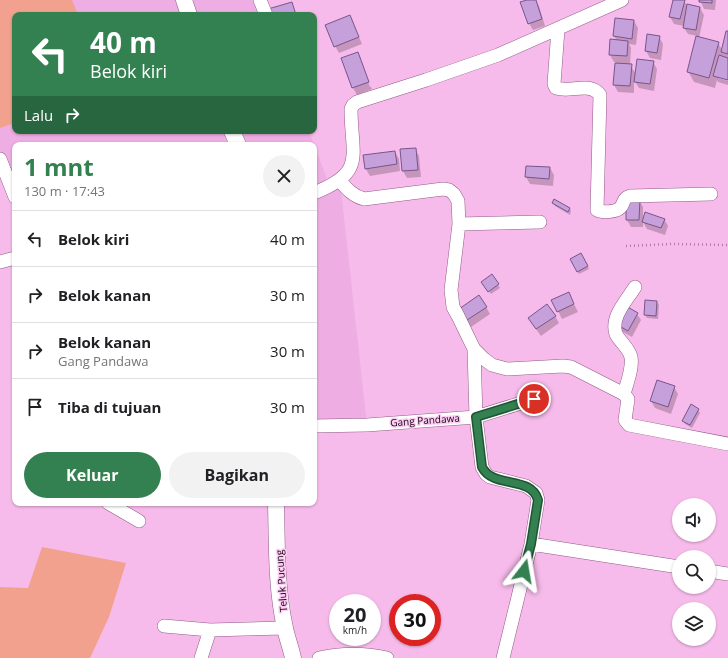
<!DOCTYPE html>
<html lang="id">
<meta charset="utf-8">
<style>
:root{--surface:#fff;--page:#f2f2f2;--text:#202124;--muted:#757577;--line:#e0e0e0;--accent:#338050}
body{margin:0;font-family:"Open Sans",sans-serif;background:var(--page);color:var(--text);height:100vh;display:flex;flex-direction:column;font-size:15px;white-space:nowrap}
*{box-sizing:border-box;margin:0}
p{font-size:13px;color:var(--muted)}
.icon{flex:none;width:22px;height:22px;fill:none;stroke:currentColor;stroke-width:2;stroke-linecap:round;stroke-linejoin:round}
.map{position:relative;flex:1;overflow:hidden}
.drawer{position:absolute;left:12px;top:142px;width:305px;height:364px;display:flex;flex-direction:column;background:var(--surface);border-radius:8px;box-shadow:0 1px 3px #0004}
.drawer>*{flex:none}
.hud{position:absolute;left:12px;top:12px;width:305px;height:122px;border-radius:8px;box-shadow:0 1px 3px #0004;background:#338050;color:#fff;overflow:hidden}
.fabs{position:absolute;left:672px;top:498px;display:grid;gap:8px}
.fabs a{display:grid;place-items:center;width:44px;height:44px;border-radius:50%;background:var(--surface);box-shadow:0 1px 3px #0004;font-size:20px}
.speed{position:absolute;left:329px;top:594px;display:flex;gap:8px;font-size:20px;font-weight:700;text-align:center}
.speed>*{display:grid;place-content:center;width:52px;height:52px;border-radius:50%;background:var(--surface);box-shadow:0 1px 3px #0004;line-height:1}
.speed small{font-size:10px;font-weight:400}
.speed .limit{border:6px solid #d22;background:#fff;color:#111}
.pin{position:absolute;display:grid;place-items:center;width:34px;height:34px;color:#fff;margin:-17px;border:2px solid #fff;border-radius:50%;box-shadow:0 1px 4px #0007}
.me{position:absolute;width:44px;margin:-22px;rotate:14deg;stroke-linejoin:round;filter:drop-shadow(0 0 3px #0008)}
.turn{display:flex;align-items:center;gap:14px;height:84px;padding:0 12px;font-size:18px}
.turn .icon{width:52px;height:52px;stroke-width:2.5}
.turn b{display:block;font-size:28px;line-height:34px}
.then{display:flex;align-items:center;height:38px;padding:0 12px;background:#0003;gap:8px;font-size:15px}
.round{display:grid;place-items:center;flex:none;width:42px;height:42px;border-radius:21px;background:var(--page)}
.overview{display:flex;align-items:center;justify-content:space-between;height:68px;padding:0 12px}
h1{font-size:24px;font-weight:700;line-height:30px;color:var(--accent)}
.cta{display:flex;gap:8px;margin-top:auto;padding:8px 12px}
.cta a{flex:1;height:46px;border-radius:24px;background:var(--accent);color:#fff;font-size:16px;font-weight:700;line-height:46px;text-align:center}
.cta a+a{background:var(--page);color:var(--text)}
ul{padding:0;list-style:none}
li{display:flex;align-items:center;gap:12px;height:56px;padding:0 12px;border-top:1px solid var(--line)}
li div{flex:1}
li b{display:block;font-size:15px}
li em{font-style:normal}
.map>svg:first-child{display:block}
.built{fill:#eeade3}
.green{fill:#f3a18f}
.shadow{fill:#0003}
.building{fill:#c6a0db;stroke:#79558c}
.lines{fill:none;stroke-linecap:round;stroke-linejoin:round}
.minor-casing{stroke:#915b88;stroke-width:14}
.tertiary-casing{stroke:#915b88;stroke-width:17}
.path{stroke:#ac7da3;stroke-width:2.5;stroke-dasharray:1 3;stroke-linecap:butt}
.minor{stroke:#fff;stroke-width:13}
.tertiary{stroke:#fff;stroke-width:16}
.route-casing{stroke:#215334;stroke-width:10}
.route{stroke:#338050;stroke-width:7}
.labels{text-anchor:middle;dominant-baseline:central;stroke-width:3;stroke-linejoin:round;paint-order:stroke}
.street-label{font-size:10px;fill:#170414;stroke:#fdccf3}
</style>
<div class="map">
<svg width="728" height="658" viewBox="0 0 728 658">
<rect width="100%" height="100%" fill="#f7bbeb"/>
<path class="built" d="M0 0H260L266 15H15V131H309L330 187 340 181 367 425 314 426V145H15V197L0 159Z"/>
<path class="green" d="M0 0H72L78 15H15V123L0 128Z
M42 547 126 563 109 617 90 658H0V587L28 588Z"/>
<path class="shadow" d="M530 0H535L539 6 545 26 533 30 529 23Z
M674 0 684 1 687 5 700 8 704 15 699 38 718 43 723 51 728 32V79L718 76V78L728 81V85L718 82 717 80 715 88 694 82 688 71 697 36 688 34 684 28V26L674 24 670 17Z
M700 0H716L715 10 704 9Z
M350 16 362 44 339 53 335 46Z
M616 19 634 21 638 28 636 45 629 44 631 48 630 65 636 74 653 62 657 69 654 91 639 88 634 80V93L618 92 614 85 616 62H614L610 55 611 40 617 41 614 36Z
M648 35 659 37 663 44 661 60 650 58 646 51Z
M358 53 361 59H360L370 87H371L372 89 357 95 353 88 342 59Z
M415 149 419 156 421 177 407 178 403 171Z
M395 152 399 159 400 171 370 176 366 169 364 156Z
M550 168 554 175 553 186 530 184 526 177Z
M639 200 643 207V220L664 219 668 226 665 235 647 229 643 222V227H631L627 220Z
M553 203 569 208 571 211 570 215 555 206Z
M581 254 589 269 579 274 571 260Z
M492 275 500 288 491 294 484 285Z
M572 300 578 312 562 319 553 301Z
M657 302 659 305 658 319 647 318 645 315Z
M486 307 490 314 471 327 464 316Z
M637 314 641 320 632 337 621 331 617 324Z
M555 316 559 323 541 336 533 325Z
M674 387 678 394 671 414 655 408 651 401Z
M698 410 700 413 692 428 685 424 683 421Z"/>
<path class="building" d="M527 0H536L542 19 528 24 520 2Z
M673 0H685L680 19 669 17Z
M699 0H712V3L699 2Z
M292 2 296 15H270L268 9Z
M687 4 700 7 696 30 683 28Z
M350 15 359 37 334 47 325 25Z
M615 18 634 20 632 39 613 36Z
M726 31H728V54L721 52Z
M647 34 660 36 657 53 645 51Z
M696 36 719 42 709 78 687 72Z
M610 39 628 41 627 56 609 55Z
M358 52 369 82 352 88 341 58Z
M719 55 728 58V80L713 76Z
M637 59 654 61 650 84 634 82Z
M615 63 632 64 630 86 613 85Z
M416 148 418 170 402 171 400 149Z
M395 151 397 164 365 169 363 155Z
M526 166 550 167 549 179 525 177Z
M626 198 640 199 639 220H626Z
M554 199 570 208 568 212 552 203Z
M645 212 665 219 661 228 642 222Z
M581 253 588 266 577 272 570 259Z
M492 274 499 284 488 292 481 282Z
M569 292 574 304 557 312 551 300Z
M479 295 487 307 467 320 459 309Z
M645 300 657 301 656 316 644 315Z
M547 304 556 316 536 329 528 318Z
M626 306 638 313 628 331 616 324Z
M657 380 675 386 668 407 650 401Z
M691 404 699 409 690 425 682 421Z"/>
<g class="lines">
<defs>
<path id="minor" d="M260 0 266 15
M558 29 554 84 556 88C570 93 590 81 600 95L597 210C602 213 616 212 620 208 625 203 622 198 630 196L711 194
M0 159 15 197
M340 181C347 189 353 196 364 199L443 189 449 190 454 194 458 201 459 224 451 290 453 307 458 316 474 349 484 359 492 365 507 369 563 366 571 367 624 394 628 399 625 420 629 425 728 444
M314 193C367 172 351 156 351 109L353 105 357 102 426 80 498 55 622 0
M459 224 540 222
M0 262 15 258
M474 349 476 417 482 467 486 474 490 477 526 486 536 493 538 500 531 544
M624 394C627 383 633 368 631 357 629 348 620 342 616 334 610 317 627 300 635 287
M314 426 367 425 476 417 534 399
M108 503 139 521
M709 571 728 574
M164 626 210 630 285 628
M201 658 210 630
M319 658C342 653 364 653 387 658
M503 658 531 544 679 567"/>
<path id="tertiary" d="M184 0 189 15
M232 131 238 145
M276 503C277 544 276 588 285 628 287 638 291 648 293 658"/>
</defs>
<use href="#minor" class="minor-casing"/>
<use href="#tertiary" class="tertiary-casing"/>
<path class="path" d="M626 246 672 244 728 245"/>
<use href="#minor" class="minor"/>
<use href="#tertiary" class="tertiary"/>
</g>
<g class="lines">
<defs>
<path id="route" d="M524 571 531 544 538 500C531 475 493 489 482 467L476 417 534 399"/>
</defs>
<use href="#route" class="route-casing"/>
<use href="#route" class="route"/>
</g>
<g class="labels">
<g class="street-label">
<text transform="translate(425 420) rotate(-4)">Gang Pandawa</text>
<text transform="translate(281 581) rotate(-94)">Teluk Pucung</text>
</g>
</g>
</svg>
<div class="fabs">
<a><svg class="icon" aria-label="sound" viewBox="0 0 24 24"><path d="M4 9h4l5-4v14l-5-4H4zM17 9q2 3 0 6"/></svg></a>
<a><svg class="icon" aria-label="search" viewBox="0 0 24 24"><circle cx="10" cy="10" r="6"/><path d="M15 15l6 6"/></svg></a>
<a><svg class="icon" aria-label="layers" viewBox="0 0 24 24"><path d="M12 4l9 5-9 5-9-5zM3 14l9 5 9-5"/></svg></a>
</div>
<div class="speed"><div>20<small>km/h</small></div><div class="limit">30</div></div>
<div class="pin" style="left:534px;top:399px;background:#d93025"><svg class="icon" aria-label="arrive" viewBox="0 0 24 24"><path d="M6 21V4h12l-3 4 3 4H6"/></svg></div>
<svg class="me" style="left:524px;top:571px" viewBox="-20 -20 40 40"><path d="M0-17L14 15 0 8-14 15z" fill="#338050" stroke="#fff" stroke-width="4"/></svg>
<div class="hud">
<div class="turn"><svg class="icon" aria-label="left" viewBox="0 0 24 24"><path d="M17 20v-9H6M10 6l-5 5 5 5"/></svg><div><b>40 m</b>Belok kiri</div></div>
<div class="then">Lalu<svg class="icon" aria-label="right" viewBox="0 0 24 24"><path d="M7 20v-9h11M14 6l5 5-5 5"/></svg></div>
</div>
<section class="drawer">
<div class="overview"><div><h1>1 mnt</h1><p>130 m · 17:43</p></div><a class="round"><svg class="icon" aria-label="close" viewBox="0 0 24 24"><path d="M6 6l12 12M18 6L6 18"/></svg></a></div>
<ul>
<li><svg class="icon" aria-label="left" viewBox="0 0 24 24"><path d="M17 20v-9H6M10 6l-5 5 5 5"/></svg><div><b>Belok kiri</b></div><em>40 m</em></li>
<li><svg class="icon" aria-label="right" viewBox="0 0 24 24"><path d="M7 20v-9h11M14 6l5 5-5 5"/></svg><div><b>Belok kanan</b></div><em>30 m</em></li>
<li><svg class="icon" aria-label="right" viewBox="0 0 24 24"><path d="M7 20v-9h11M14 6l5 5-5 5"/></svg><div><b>Belok kanan</b><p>Gang Pandawa</p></div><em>30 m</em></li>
<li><svg class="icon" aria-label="arrive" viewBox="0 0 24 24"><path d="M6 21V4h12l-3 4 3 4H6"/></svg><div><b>Tiba di tujuan</b></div><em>30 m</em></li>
</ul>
<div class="cta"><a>Keluar</a><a>Bagikan</a></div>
</section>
</div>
